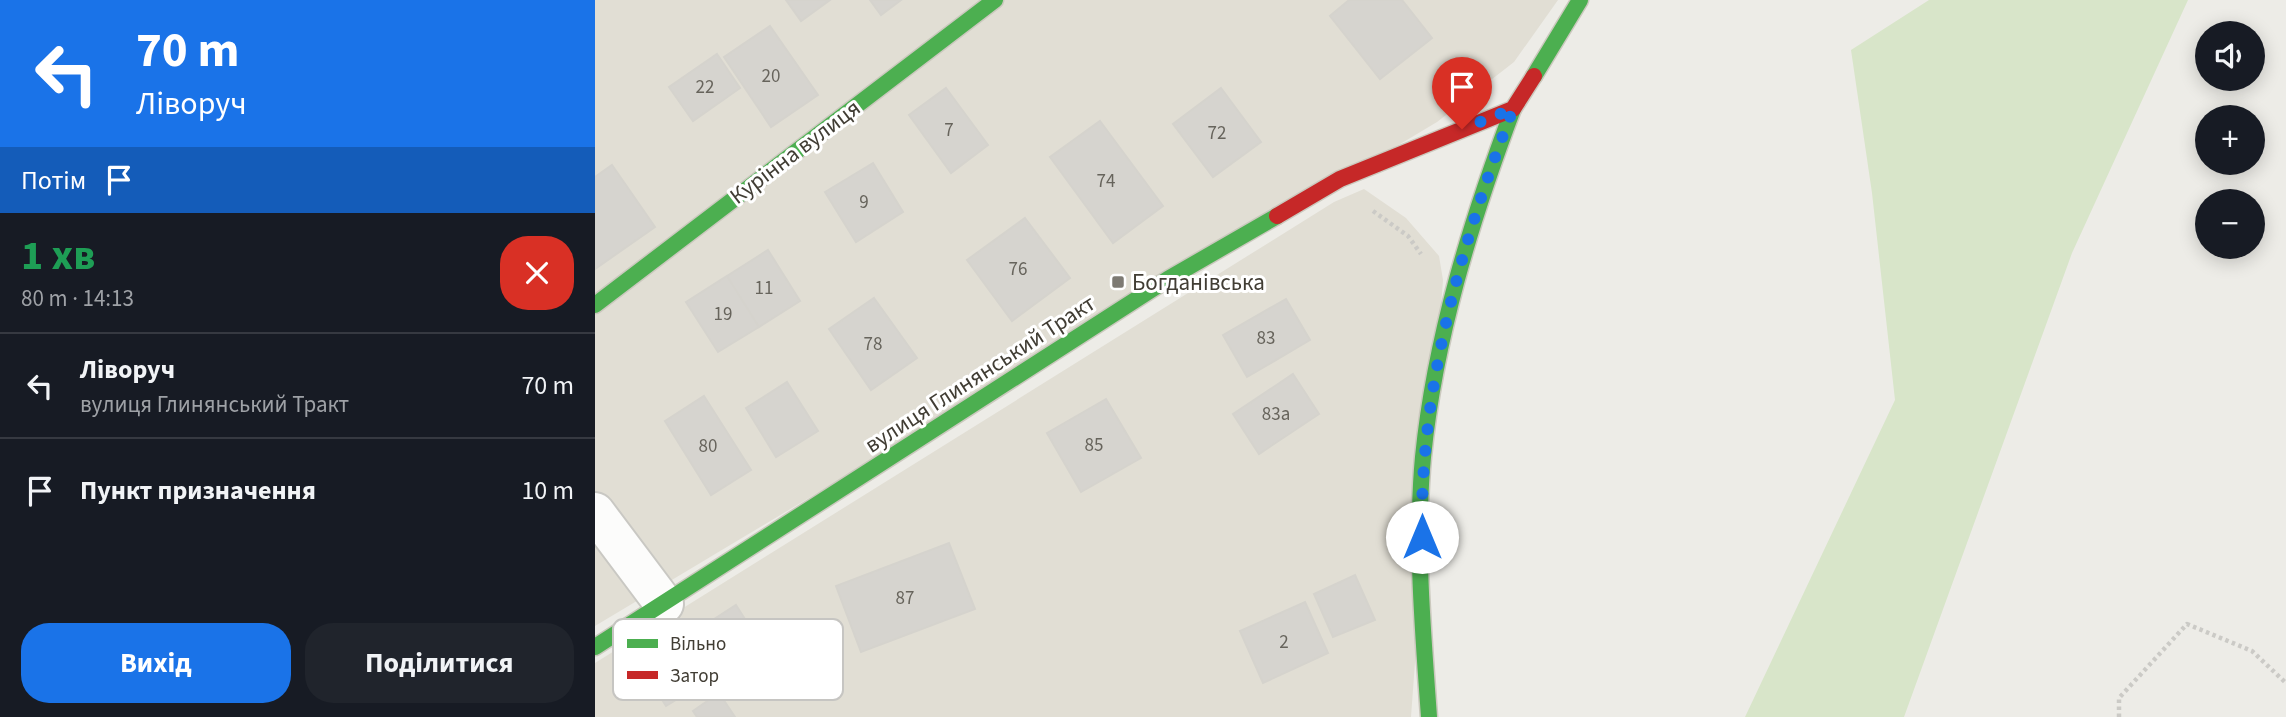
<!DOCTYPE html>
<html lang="uk">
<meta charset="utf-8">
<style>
:root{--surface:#171b24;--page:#20242c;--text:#f1f3f6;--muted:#9ea1a6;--line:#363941;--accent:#1a73e8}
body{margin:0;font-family:"Source Sans 3",sans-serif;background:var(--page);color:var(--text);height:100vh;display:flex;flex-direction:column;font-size:26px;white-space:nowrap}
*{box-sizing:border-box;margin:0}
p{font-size:23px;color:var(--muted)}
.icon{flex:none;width:38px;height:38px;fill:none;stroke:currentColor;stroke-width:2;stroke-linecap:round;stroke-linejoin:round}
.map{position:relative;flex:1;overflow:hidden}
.side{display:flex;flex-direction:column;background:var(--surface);width:595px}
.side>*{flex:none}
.banner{background:#1a73e8;color:#fff;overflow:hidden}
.fabs{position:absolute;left:1600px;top:21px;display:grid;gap:14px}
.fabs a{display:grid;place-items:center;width:70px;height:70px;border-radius:50%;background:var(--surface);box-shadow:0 4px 18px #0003;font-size:35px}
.pin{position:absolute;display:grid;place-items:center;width:60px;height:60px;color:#fff;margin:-72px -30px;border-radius:50% 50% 50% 0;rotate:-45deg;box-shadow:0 0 7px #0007}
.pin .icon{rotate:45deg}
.me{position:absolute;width:77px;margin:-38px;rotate:0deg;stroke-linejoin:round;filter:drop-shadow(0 0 5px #0008)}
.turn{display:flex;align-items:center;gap:24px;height:147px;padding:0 21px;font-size:32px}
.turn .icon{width:91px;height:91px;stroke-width:2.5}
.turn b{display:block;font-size:49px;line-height:60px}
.then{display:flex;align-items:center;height:66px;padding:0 21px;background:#0003;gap:14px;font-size:26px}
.round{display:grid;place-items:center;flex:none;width:74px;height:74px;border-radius:28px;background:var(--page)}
.headline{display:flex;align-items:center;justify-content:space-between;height:119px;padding:0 21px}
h1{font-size:42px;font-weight:700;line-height:52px;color:#1e9e55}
.primary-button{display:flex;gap:14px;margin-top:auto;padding:14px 21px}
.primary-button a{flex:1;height:80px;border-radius:28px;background:var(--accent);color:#fff;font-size:28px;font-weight:700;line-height:80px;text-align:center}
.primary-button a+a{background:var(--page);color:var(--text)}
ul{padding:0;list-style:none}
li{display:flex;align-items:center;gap:21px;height:105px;padding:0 21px;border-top:2px solid var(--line)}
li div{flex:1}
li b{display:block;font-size:26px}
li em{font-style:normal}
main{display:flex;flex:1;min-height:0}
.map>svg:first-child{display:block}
.residential{fill:#e1ded4}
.green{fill:#d8e5c9}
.building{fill:#d6d4cf;stroke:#d5d3cd;stroke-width:2}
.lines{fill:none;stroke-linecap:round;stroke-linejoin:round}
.street-casing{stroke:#c9c8c3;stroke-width:42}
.fast-casing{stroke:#cbc9be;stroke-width:19}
.jam-casing{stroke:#cbc9be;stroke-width:19}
.path{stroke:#cbcac6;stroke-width:4.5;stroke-dasharray:3.5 3.5;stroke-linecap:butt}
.street{stroke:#fcfcfb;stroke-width:38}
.fast{stroke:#4caf50;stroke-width:16}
.jam{stroke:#c62828;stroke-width:16}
.route{stroke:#1a73e8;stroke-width:12;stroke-dasharray:0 21.6}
.poi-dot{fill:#7d7a73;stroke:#fff;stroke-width:2.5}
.labels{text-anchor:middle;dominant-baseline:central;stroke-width:6;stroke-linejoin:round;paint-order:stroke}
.number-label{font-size:19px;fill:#67645c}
.street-label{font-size:23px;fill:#413d34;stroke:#fff}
.poi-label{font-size:23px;fill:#413d34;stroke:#fff;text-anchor:start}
.key{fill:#fff;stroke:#c6c5c2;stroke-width:2}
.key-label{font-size:19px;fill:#413d34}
</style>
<main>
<section class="side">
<div class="banner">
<div class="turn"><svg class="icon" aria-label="left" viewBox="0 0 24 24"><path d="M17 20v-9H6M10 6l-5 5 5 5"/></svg><div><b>70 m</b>Ліворуч</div></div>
<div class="then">Потім<svg class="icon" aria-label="arrive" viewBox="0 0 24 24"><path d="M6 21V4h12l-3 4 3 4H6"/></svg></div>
</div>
<div class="headline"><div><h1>1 хв</h1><p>80 m · 14:13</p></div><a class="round" style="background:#d93025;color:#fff"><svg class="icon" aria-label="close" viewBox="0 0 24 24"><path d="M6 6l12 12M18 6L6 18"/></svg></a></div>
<ul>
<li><svg class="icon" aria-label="left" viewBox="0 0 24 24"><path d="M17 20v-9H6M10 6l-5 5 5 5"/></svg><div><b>Ліворуч</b><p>вулиця Глинянський Тракт</p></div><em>70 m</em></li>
<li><svg class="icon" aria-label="arrive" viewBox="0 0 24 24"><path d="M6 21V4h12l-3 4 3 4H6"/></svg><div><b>Пункт призначення</b></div><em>10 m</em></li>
</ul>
<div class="primary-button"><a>Вихід</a><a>Поділитися</a></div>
</section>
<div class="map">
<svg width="1691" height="717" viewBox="0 0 1691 717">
<rect width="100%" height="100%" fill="#edece7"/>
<path class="residential" d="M0 0H963L919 62 842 122 0 626Z
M769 189 811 218 844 256 848 280 816 717H0V663L739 202Z"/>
<path class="green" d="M1334 0H1593L1477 253 1309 717H1150L1300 400 1277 193 1256 50Z"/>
<path class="building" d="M191 0H235L206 21Z
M275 0H306L286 15Z
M754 0H807L837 38 785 79 735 16Z
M175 26 223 95 176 127 129 57Z
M122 54 145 88 98 121 74 87Z
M351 88 393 145 356 173 314 115Z
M626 88 666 142 618 177 578 124Z
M505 121 568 206 518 243 455 157Z
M278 163 308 212 261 242 230 192Z
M17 165 60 227 0 269V177Z
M430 218 475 278 417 321 372 260Z
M173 250 205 301 164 327 132 276Z
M132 276 164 327 123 352 91 302Z
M279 298 322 358 276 390 234 329Z
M691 299 715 340 652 377 628 335Z
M698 374 724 414 664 454 638 414Z
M192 382 223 431 181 457 151 408Z
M109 396 156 470 116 495 70 421Z
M511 399 546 458 486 492 452 433Z
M354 543 380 609 266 652 241 586Z
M760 575 780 620 738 637 719 594Z
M710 602 733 653 668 683 645 631Z
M141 605 167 646 119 677 93 636Z
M93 636 119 677 71 706 45 666Z
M124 693 140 717H102L98 711Z"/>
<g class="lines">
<defs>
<path id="street" d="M0 512 69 604"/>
<path id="fast" d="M939 76 985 0
M0 305 400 0
M0 647 573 279 682 216
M834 717C828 631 820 544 828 457 840 337 876 221 918 109"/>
<path id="jam" d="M682 216 745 179 918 109 939 76"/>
</defs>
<use href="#street" class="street-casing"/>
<use href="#fast" class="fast-casing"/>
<use href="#jam" class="jam-casing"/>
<path class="path" d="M778 211 813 236 826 254
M1524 717V698L1592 624 1657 651 1691 683"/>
<use href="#street" class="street"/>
<use href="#fast" class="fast"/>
<use href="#jam" class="jam"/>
</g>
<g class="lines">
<path class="route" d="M827 537C824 392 866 244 918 109L867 129"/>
</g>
<rect class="poi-dot" x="516" y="275" width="14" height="14" rx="3.5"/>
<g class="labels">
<g class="number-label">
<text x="176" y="76">20</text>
<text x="110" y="87">22</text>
<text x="354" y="130">7</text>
<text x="622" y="133">72</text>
<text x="511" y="181">74</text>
<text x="269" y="202">9</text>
<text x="423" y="269">76</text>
<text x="169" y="288">11</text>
<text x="128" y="314">19</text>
<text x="671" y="338">83</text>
<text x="278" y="344">78</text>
<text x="681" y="414">83а</text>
<text x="499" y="445">85</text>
<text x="113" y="446">80</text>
<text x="310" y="598">87</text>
<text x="689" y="642">2</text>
</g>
<g class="street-label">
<text transform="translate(200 152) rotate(-37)">Курінна вулиця</text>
<text transform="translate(385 374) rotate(-33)">вулиця Глинянський Тракт</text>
</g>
<g class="poi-label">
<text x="537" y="282">Богданівська</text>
</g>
</g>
<rect x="18" y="619" width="230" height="81" rx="10" class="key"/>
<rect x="32" y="639" width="31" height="9" fill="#4caf50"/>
<rect x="32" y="671" width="31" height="8" fill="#c62828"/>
<g class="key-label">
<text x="75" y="650">Вільно</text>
<text x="75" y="682">Затор</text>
</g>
</svg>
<div class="fabs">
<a><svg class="icon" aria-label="sound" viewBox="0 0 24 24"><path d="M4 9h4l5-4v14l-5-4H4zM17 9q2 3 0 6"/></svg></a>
<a>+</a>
<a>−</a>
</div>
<div class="pin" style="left:867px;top:129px;background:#d93025"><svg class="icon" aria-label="arrive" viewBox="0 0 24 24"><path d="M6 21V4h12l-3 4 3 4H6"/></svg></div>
<svg class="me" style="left:827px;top:537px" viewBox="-20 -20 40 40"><circle r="19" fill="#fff"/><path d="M0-13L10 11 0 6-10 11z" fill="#1a73e8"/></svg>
</div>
</main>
